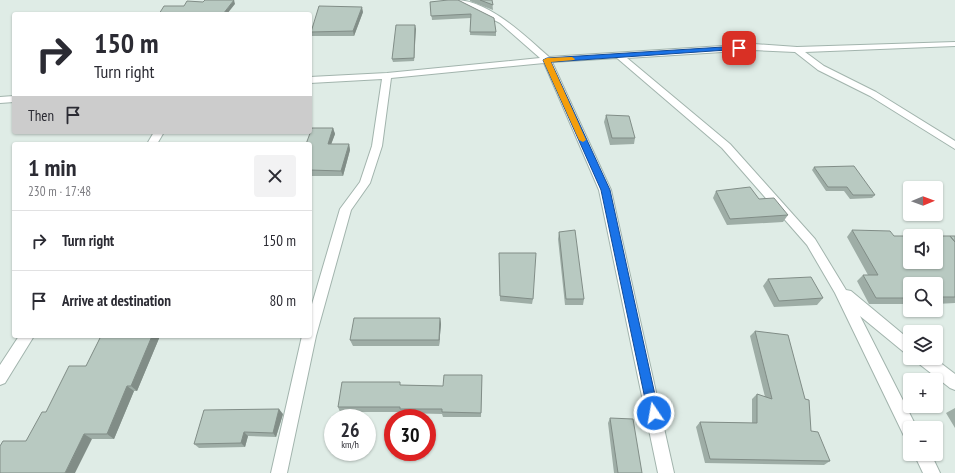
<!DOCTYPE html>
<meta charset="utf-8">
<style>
:root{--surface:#fff;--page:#f2f2f3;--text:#2b2b33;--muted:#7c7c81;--line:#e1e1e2}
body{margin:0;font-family:"PT Sans Narrow",sans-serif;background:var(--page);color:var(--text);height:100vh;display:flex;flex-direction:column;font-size:15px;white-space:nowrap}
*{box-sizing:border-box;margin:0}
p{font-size:13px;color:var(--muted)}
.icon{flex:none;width:22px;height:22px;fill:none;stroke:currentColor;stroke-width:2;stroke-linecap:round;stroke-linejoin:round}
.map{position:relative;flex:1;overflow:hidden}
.panel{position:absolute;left:12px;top:142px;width:300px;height:196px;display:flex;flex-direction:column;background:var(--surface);border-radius:4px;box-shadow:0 1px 3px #0004}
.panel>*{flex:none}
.banner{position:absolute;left:12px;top:12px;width:300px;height:122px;border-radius:4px;box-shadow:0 1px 3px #0004;background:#fff;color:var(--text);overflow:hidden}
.needle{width:26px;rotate:89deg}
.tools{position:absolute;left:903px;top:181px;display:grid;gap:8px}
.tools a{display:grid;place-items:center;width:40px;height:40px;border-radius:4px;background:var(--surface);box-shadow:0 1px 3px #0004;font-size:20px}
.speed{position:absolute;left:324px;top:409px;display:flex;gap:8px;font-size:20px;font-weight:700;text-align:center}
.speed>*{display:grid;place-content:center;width:52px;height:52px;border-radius:50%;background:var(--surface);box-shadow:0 1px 3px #0004;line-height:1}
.speed small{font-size:10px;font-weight:400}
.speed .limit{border:6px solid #d22;background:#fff;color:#111}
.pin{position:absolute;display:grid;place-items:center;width:34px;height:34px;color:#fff;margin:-17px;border-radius:8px;box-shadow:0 2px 6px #0006}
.me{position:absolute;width:44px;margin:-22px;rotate:348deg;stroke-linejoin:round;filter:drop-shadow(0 0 3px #0008)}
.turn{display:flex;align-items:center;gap:14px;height:84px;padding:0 16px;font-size:18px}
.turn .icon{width:52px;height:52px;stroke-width:2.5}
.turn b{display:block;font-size:28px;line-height:34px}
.then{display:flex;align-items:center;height:38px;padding:0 16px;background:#0003;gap:8px;font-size:15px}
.round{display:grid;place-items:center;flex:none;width:42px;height:42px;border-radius:4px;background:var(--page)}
.summary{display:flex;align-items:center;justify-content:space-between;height:68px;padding:0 16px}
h1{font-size:24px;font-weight:600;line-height:30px}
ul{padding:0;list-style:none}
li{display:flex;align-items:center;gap:12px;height:60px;padding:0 16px;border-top:1px solid var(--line)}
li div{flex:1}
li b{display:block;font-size:15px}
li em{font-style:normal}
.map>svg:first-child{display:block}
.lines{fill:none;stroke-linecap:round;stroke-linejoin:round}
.street-casing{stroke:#a2b4ad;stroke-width:2}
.street{fill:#fff;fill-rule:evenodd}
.wall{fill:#9eada6}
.shaded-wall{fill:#818d87}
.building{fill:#b8c9c1;stroke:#818d87;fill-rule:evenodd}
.route{fill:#1a73e8;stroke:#114b97}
.slow{fill:#f59e0b}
</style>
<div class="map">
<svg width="955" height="473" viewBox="0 0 955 473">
<rect width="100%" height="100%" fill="#dfece6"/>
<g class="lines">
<defs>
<path id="street" d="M455 0C489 0 525 36 549 57L754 44 797 47 955 42V46L805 52 824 66 876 92 955 141V149L870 96 818 70 795 52 754 50 627 58 730 144 815 239 846 290 851 291 910 340V354L905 353 860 316 917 428H910V438L904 436 835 293 807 245 722 148 617 58 552 62 611 190 674 473H658L599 190 544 63 391 78 382 146 370 183 351 210 316 336 287 473H271L302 336H310V311L340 209 360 182 372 146 382 79 310 83V77L387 73 540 58 500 23Z
M14 96V102L0 103V97Z
M154 132H164L157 144H147Z
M19 336H34L5 383 0 385V365Z
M916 358H934L955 374V390L950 388 918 363Z
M914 454H931L940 473H923Z"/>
</defs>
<use href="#street" class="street-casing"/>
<use href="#street" class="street"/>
</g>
<path class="wall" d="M458 0 496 32V36L470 35 471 18 432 20 430 2Z
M470 0H492L493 10 470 1Z
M363 12 354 36H312L311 32Z
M415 25 414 61 393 62 392 59Z
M606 115 635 138 634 144 610 145 604 122Z
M333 128 335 134 331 144H349L350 150 343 176H310V144Z
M814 167 875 195 872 198 850 199 844 191H826L812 170Z
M716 191 788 215 783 222 727 225 713 198Z
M852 230 894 236H955V303L936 304V284H910V304H869L857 281 863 275H868L847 237Z
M559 232 584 299 583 305H565L558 239Z
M499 253 533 299 532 304 500 301Z
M768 279 823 298 817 305 774 307 763 286Z
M440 318 441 324 439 346H353L350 340Z
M755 331 811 431 830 461 824 465 705 463 696 427 700 422 752 423V399L757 394 765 397 750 336Z
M101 336H160L137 391H134L114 439H92L26 441 46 412 86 366Z
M482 375 481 417H443L442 414 401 413V412H340L338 407 401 385 443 386Z
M955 408V428L946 413Z
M283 414 276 437 248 436 245 447 199 448 194 444Z
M610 418 642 473H614L608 423Z"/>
<path class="shaded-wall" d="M234 0 235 4 227 14H223Z
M362 7 363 12 354 36 353 31Z
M415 25 416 29 414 61V58Z
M333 128 335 134 329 150 328 144Z
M349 144 350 150 343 176 341 171Z
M440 318 441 324 439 346V340Z
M152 336H160L137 391 131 386Z
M127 386 134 391 114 439 107 434Z
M279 409 283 414 276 437 273 433Z
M244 432 248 436 245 447 241 443Z
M84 434 92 439 75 473H65Z"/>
<path class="building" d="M205 0H234L223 14H159L164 6H184L187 1 203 2Z
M448 0H458L494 18 496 32H470L471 14 431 16 430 2Z
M480 0H492L493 5Z
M319 6 362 7 353 31 311 32Z
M396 25H415L414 58 392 59Z
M606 115 629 116 635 138H612Z
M312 128H333L328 144H349L341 171 310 170V144H306Z
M854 166 875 195H853L847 187H828L814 167Z
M750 187 759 199 774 198 788 215 730 219 716 191Z
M575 230 584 299H566L559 232Z
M852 230 890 231 894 236H950L955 242V297H936V284H910V298H876L863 275H878ZM910 236H936V262H910Z
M950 236H955V242Z
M499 253H536L533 299 500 296Z
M811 277 823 298 779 301 768 279Z
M354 318H440L439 340H350Z
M755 331 788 335 805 399 809 400 811 431 818 432 830 461 710 459 700 422 757 423V394L772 399Z
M101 336H152L131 386H127L107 434H84L65 473H0V446L3 441H26L42 412H46L69 366H86Z
M444 375H482L481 413 442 412V409H400V407H338L342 382H400V385L443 386Z
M279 409 273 433 244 432 241 443 194 444 204 410Z
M610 418 633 419 642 473H618Z"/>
<path class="route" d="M739 46H742V49L551 62 610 190 659 413 658 417 654 419 649 417 648 413 601 190 543 60 547 58Z"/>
<path class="slow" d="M572 57 575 59 574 60 551 62 586 140 583 142 579 140 543 60 547 58Z"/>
</svg>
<div class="tools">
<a><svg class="needle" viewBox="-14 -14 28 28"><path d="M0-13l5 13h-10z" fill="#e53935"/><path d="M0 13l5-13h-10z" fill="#7c7c81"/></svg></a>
<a><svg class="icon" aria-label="sound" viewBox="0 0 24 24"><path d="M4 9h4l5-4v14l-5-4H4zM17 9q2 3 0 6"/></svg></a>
<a><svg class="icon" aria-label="search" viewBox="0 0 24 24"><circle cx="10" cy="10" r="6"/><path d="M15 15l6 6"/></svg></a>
<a><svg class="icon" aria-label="layers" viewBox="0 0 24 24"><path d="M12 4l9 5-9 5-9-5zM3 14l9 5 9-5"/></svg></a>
<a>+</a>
<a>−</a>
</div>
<div class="speed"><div>26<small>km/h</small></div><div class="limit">30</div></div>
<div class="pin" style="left:739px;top:48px;background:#d93025"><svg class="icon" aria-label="arrive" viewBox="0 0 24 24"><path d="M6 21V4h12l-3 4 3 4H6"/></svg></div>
<svg class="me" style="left:654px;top:413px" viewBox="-20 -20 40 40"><circle r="17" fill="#1a73e8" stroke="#fff" stroke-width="3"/><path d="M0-11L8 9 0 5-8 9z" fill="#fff"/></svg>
<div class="banner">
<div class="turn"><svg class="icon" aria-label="right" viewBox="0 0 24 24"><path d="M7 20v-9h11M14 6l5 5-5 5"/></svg><div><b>150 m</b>Turn right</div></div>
<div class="then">Then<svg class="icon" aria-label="arrive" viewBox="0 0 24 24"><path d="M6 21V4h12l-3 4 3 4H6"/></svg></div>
</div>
<section class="panel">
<div class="summary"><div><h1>1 min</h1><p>230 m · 17:48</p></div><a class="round"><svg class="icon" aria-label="close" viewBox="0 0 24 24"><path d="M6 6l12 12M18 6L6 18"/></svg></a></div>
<ul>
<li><svg class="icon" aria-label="right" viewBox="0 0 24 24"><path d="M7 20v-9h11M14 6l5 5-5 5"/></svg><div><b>Turn right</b></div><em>150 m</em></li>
<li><svg class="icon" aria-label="arrive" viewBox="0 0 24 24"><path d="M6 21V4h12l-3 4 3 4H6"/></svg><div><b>Arrive at destination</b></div><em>80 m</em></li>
</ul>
</section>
</div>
